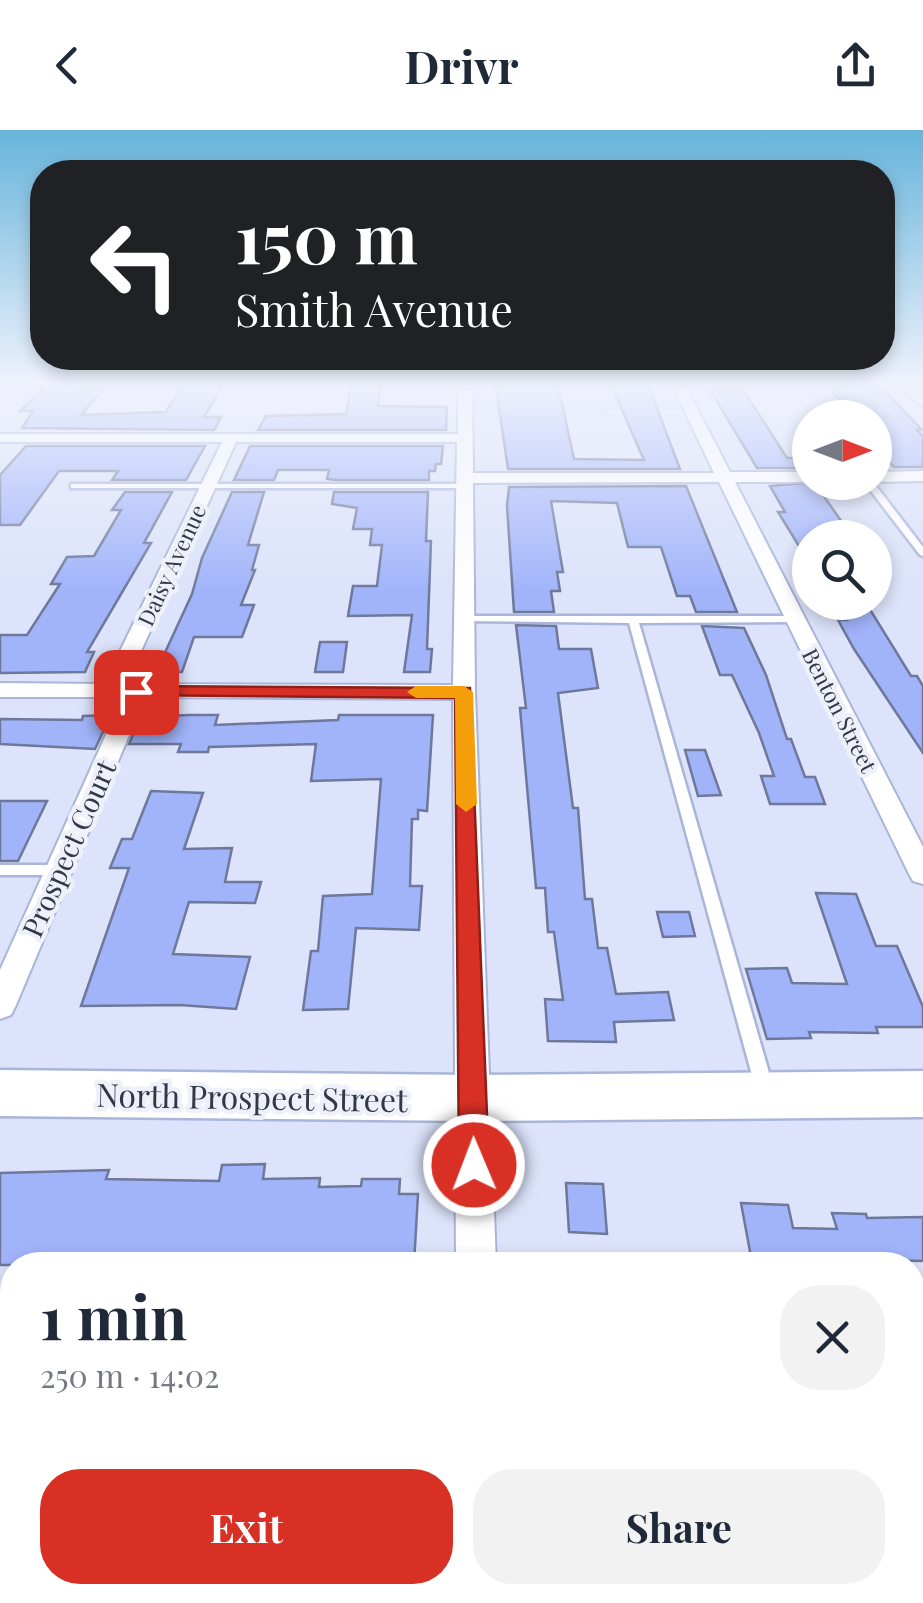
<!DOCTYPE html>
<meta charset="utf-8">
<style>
:root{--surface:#fff;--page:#f2f2f3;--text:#1f2937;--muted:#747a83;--accent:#d93025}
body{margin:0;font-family:"Playfair Display",serif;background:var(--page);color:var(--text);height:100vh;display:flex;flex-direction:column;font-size:38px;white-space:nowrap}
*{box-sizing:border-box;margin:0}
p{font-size:32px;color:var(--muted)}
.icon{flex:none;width:55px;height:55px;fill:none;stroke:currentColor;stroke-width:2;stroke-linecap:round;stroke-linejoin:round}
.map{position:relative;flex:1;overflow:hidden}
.details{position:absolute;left:0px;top:1122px;width:925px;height:352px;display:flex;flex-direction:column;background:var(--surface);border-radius:40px 40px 0 0;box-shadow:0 5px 15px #0003}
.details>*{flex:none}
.hud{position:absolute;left:30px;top:30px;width:865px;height:210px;border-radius:40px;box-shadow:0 5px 15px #0003;background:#202124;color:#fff;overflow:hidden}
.needle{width:65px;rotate:90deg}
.tools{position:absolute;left:792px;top:270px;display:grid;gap:20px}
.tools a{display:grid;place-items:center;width:100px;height:100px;border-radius:50%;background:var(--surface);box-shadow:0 5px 15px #0003;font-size:50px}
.pin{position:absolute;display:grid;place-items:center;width:85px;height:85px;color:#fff;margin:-42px;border-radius:20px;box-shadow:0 5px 15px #0006}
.me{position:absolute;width:110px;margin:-55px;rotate:359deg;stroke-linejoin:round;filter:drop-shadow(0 0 8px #0008)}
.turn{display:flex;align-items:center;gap:35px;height:210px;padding:0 40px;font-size:45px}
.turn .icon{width:130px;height:130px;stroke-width:2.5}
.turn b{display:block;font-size:70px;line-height:85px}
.round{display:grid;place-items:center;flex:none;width:105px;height:105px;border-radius:40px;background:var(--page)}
.head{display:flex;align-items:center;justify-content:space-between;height:170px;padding:0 40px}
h1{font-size:60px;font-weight:700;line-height:75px}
.cta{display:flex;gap:20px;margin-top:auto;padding:20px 40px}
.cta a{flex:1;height:115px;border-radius:40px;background:var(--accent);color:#fff;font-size:40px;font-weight:700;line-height:115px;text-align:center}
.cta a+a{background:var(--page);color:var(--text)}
header{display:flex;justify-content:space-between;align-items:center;height:130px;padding:0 40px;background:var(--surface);font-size:45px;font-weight:700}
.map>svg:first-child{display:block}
.built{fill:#ccd8fb}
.building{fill:#a1b4fa;stroke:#6e789a;stroke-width:2.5}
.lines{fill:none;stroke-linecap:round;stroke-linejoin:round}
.lane-casing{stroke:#a9b5d9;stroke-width:5}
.street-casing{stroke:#a9b5d9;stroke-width:4}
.secondary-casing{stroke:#a9b5d9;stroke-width:5}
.lane{fill:#fff;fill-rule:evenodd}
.street{fill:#fff;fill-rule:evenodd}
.secondary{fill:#fff;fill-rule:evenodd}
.route{fill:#d93025;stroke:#8d1f18;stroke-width:2.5}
.slow{fill:#f59e0b}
.labels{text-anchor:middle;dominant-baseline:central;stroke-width:9;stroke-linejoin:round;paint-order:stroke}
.far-street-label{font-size:22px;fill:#333847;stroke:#eef1f9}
.street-label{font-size:28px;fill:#333847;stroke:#eef1f9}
.near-street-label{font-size:32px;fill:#333847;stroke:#eef1f9}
</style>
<header><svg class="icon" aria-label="back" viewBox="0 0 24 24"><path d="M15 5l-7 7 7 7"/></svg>Drivr<svg class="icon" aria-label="share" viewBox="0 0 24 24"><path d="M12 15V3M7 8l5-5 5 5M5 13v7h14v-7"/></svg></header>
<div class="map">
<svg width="923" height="1473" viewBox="0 0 923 1473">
<rect width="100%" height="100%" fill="#dce3fa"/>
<path class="built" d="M474 255H669L681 280H606L608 289H475Z"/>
<path class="building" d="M46 255 102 260 81 285 166 282 182 255H223L204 287H221L214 300 22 298 33 281H20Z
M512 255H558L574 329 644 330 611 255H648L680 339H508L496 257Z
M351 256H380L378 276 447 277 446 300H258L266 286 346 284Z
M829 257H876L889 265 922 300H917L923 306V337H894L888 331H875V285H853Z
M713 258H742L787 328H797L804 338H757L710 260Z
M26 316H205L186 350H112L118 341H59L20 395H0V345Z
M250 316H443L441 334H436L435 341H429V350H336L327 349 329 340H278L274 350H234Z
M814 352 853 408H810V434L778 382H785L770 356Z
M686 356 737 482H696L690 466H677L661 417H628L617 373 551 371 563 442H557L560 461H551L554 482H514L507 376 509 357Z
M125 362H172L144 413H151L87 522H94L85 542 0 543V505H27L60 454H51L67 427 94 426 121 380H112Z
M232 362H264L248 415H259L252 440H255L241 475H254L242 507H194L182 542H156L192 464 202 428Z
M334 362H428L426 411H431L427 519H432L430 542H404L412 485 348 486 353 456H377L382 415H370L372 399H353L357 378 332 374Z
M837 473H866L911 546H917L923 556V623L854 519 838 490H847Z
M516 495 556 496 559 519H591L598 558 558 563 573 678H578L585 769H592L598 818H607L616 864 668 862 674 890 614 892 616 912 548 911 545 869 563 870 554 802H548L545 758H536L520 578H526Z
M702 496 744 498 766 545 787 609H791L805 647H815L825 674H770L761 646H774L759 603 732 545H720Z
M320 512H347L343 542H315Z
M111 585 95 619 0 614V589L82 590 83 586Z
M190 585H218L215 595 338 590 339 585H433L427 681 418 680V689H412L410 756H422L419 800 356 798 348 879 303 880 311 821H318L323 766 372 764 381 649 311 651 316 614 209 617 208 622H178L181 614H129L141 587Z
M685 620H705L721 665 698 666Z
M151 661 203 663 184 719 232 718 225 752H261L255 773 189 772 173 824 250 827 236 879 180 875 81 876 129 738H110L122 709H132Z
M0 671H47L18 731H0Z
M816 763 856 764 876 816H897L923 877V897H876L878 903 809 902 811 908 767 909 746 839 787 838 792 853 847 854Z
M657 782H689L695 806 663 807Z
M265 1034 263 1049 320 1048 319 1057 361 1056 362 1049H400L399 1064H418L414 1134 0 1135V1043L109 1040 106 1049 219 1051 222 1035Z
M566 1053 603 1054 607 1104 569 1102Z
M741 1073 788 1075 793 1098 837 1099 832 1083 866 1084 867 1088 923 1087V1131L751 1127Z"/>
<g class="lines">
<defs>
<path id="lane" d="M864 352H873L923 417V426L920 425Z
M71 354H465L469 356 465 358H71Z
M464 486H795L800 489 795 492 639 493 774 960 771 966 765 968 759 966 756 960 629 493 460 491V487Z
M0 735H59L66 740 59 745H0Z
M12 1292V1314L0 1315V1293Z
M912 1292H923V1314H912Z"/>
<path id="street" d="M458 255H472L473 343H714L672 255H685L730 342H810V352H735L923 717V754L913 751 909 744 719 352 473 353 475 562 496 1135H456L453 569 145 567 16 875 11 885 0 889V840L123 567H0V553L104 554 222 312H0V304H458ZM236 312H457L453 555 126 554Z
M898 255H911L923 266V277Z
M923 341V351L875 352V342Z
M456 1462H506L507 1473H457Z"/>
<path id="secondary" d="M0 940 473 945 923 941V987L473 991 0 986Z"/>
</defs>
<use href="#lane" class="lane-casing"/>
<use href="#street" class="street-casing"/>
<use href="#secondary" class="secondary-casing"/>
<use href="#lane" class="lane"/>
<use href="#street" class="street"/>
<use href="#secondary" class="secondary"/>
</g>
<linearGradient id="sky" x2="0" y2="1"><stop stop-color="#67b4db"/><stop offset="0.55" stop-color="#eff2fd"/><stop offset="1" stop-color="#eff2fd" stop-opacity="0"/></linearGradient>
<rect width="923" height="461" fill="url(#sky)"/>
<path class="route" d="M136 556 470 558 489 1035 485 1045 474 1050 464 1045 459 1035 455 568 130 565V558Z"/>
<path class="slow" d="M464 556 473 562 477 674 466 682 456 674 455 568H416L407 562 416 556Z"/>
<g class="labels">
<g class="far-street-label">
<text transform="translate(171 435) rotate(-65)">Daisy Avenue</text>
<text transform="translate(840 580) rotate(63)">Benton Street</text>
</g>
<g class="street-label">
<text transform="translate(68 718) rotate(-66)">Prospect Court</text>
</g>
<g class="near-street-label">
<text transform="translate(252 966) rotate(1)">North Prospect Street</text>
</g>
</g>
</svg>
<div class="tools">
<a><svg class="needle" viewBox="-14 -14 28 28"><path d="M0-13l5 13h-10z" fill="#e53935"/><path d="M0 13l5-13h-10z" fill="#747a83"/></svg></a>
<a><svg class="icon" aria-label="search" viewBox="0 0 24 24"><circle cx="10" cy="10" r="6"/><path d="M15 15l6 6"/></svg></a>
</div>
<div class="pin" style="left:136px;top:562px;background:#d93025"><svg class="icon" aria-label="arrive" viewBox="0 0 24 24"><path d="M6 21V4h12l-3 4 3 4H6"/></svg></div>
<svg class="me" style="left:474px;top:1035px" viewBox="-20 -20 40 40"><circle r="17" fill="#d93025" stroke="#fff" stroke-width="3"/><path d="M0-11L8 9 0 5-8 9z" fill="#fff"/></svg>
<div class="hud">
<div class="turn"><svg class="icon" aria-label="left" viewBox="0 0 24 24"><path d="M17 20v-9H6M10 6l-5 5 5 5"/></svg><div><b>150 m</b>Smith Avenue</div></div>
</div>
<section class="details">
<div class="head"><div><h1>1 min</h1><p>250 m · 14:02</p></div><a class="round"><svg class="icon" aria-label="close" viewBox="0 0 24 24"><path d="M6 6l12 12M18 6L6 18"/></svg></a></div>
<div class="cta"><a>Exit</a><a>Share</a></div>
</section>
</div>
